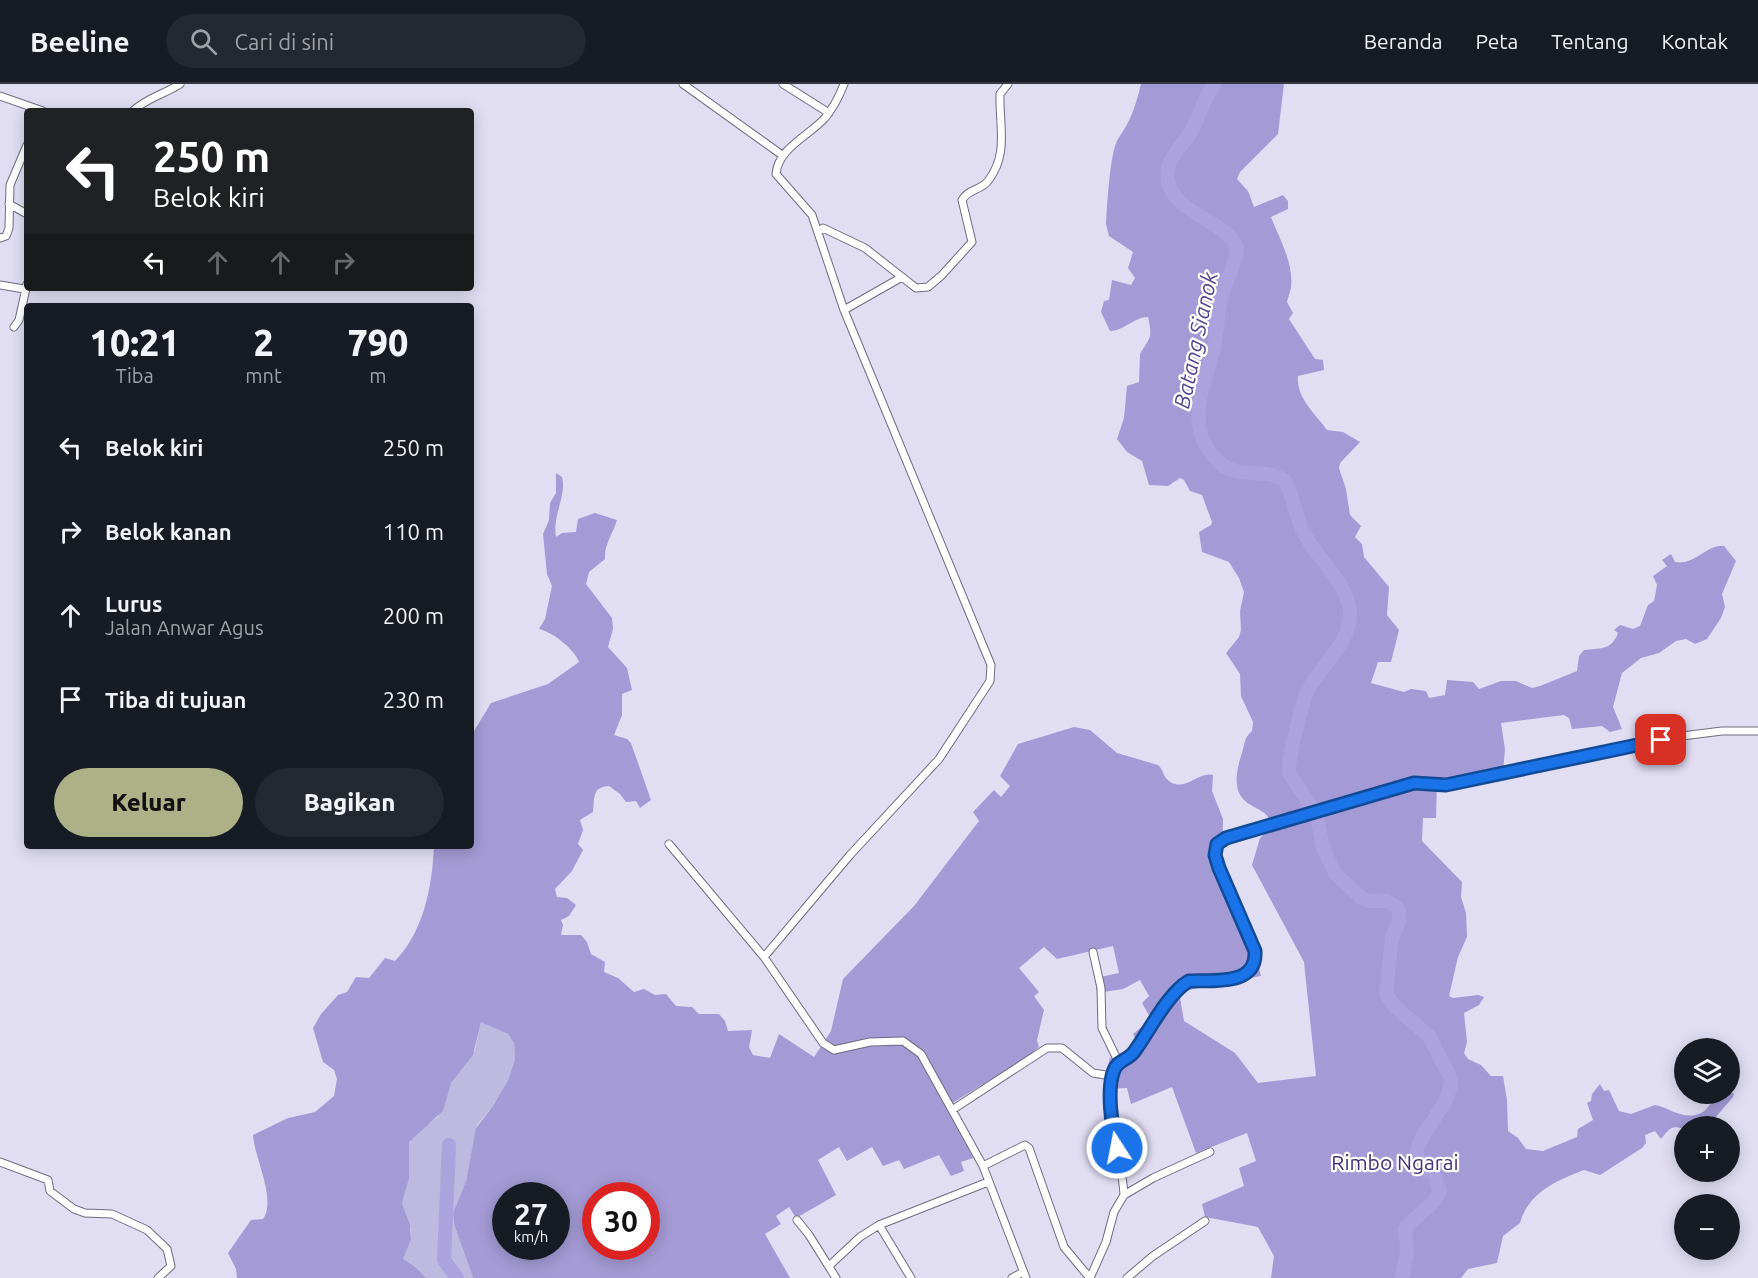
<!DOCTYPE html>
<html lang="id">
<meta charset="utf-8">
<style>
:root{--surface:#171b24;--page:#242831;--text:#f1f3f6;--muted:#9ea1a6;--line:#363941;--accent:#adb187}
body{margin:0;font-family:Ubuntu,sans-serif;background:var(--page);color:var(--text);height:100vh;display:flex;flex-direction:column;font-size:22px;white-space:nowrap}
*{box-sizing:border-box;margin:0}
p{font-size:20px;color:var(--muted)}
.icon{flex:none;width:33px;height:33px;fill:none;stroke:currentColor;stroke-width:2;stroke-linecap:round;stroke-linejoin:round}
.map{position:relative;flex:1;overflow:hidden}
.details{position:absolute;left:24px;top:219px;width:450px;height:546px;display:flex;flex-direction:column;background:var(--surface);border-radius:6px;box-shadow:0 3px 15px #0003}
.details>*{flex:none}
.guide{position:absolute;left:24px;top:24px;width:450px;height:183px;border-radius:6px;box-shadow:0 3px 15px #0003;background:#202124;color:#fff;overflow:hidden}
.tools{position:absolute;left:1674px;top:954px;display:grid;gap:12px}
.tools a{display:grid;place-items:center;width:66px;height:66px;border-radius:50%;background:var(--surface);box-shadow:0 3px 15px #0003;font-size:30px}
.speed{position:absolute;left:492px;top:1098px;display:flex;gap:12px;font-size:30px;font-weight:700;text-align:center}
.speed>*{display:grid;place-content:center;width:78px;height:78px;border-radius:50%;background:var(--surface);box-shadow:0 3px 15px #0003;line-height:1}
.speed small{font-size:15px;font-weight:400}
.speed .limit{border:9px solid #d22;background:#fff;color:#111}
.pin{position:absolute;display:grid;place-items:center;width:51px;height:51px;color:#fff;margin:-26px;border-radius:12px;box-shadow:0 3px 9px #0006}
.me{position:absolute;width:66px;margin:-33px;rotate:349deg;stroke-linejoin:round;filter:drop-shadow(0 0 4px #0008)}
.turn{display:flex;align-items:center;gap:21px;height:126px;padding:0 30px;font-size:27px}
.turn .icon{width:78px;height:78px;stroke-width:2.5}
.turn b{display:block;font-size:42px;line-height:51px}
.lanes{display:flex;align-items:center;height:57px;padding:0 30px;background:#0003;justify-content:center;gap:30px;direction:ltr}
.lanes .off{opacity:.35}
.eta{display:flex;justify-content:space-evenly;align-items:center;height:102px;text-align:center}
.eta b{font-size:36px;font-weight:800;line-height:42px}
.cta{display:flex;gap:12px;margin-top:auto;padding:12px 30px}
.cta a{flex:1;height:69px;border-radius:36px;background:var(--accent);color:#111;font-size:24px;font-weight:800;line-height:69px;text-align:center}
.cta a+a{background:var(--page);color:var(--text)}
ul{padding:0;list-style:none}
li{display:flex;align-items:center;gap:18px;height:84px;padding:0 30px}
li div{flex:1}
li b{display:block;font-size:22px}
li em{font-style:normal}
header{display:flex;align-items:center;gap:36px;box-sizing:border-box;height:84px;padding:0 30px;background:var(--surface);border-bottom:2px solid var(--line)}
header strong{font-size:28px}
nav{display:flex;gap:33px;margin-inline-start:auto;font-size:21px}
.search{width:420px;height:54px;background:var(--page);display:flex;align-items:center;gap:15px;box-sizing:border-box;padding:0 21px;border-radius:33px;color:var(--muted);font-size:22px}
.map>svg:first-child{display:block}
.green{fill:#beb9de}
.forest{fill:#a49ad5;fill-rule:evenodd}
.lines{fill:none;stroke-linecap:round;stroke-linejoin:round}
.river{stroke:#aca3de;stroke-width:14}
.minor-casing{stroke:#6e6c7f;stroke-width:9}
.minor{stroke:#fff;stroke-width:7}
.route-casing{stroke:#114b97;stroke-width:15}
.route{stroke:#1a73e8;stroke-width:10}
.labels{text-anchor:middle;dominant-baseline:central;stroke-width:4.5;stroke-linejoin:round;paint-order:stroke}
.park-label{font-size:21px;fill:#443278;stroke:#fff}
.water-label{font-size:22px;font-style:italic;fill:#55458d;stroke:#fff}
</style>
<header>
<strong>Beeline</strong>
<div class="search"><svg class="icon" aria-label="search" viewBox="0 0 24 24"><circle cx="10" cy="10" r="6"/><path d="M15 15l6 6"/></svg>Cari di sini</div>
<nav><a>Beranda</a><a>Peta</a><a>Tentang</a><a>Kontak</a></nav>
</header>
<div class="map">
<svg width="1758" height="1194" viewBox="0 0 1758 1194">
<rect width="100%" height="100%" fill="#e1def4"/>
<path class="green" d="M481 937 508 950 514 959 515 975 508 996 493 1022 477 1041 466 1097 453 1129 454 1140 473 1194H426L403 1175 411 1156V1146L402 1119 409 1095V1058L413 1051 438 1033 451 999 475 966Z"/>
<path class="forest" d="M1141 0H1284L1278 50 1240 88 1237 95 1248 107 1254 123 1283 111 1288 117V125L1271 133C1279 154 1294 179 1291 204 1290 208 1288 213 1287 218L1293 229 1289 235 1315 275 1323 276 1324 286 1298 292C1296 314 1315 329 1327 346L1343 348 1360 358 1340 379 1339 384 1346 405 1350 431 1361 442 1355 453 1362 460 1364 473 1389 503 1387 531 1399 546 1391 578H1378L1371 599 1404 608 1411 605 1426 607 1429 614 1445 611 1447 596 1473 598 1479 605 1501 597H1516L1532 604 1540 602 1577 587 1579 572 1584 566C1600 564 1611 567 1618 549L1614 546 1620 541 1633 545 1640 542 1648 521 1654 517 1657 501 1653 492 1667 482 1662 476 1671 470 1675 478C1695 482 1707 460 1724 462L1736 477 1722 510 1725 523 1721 534 1707 555 1695 560 1686 555 1676 557 1659 569 1641 574 1622 589 1613 623 1622 645 1610 648 1602 642 1572 645 1569 634 1564 631 1501 639 1505 665 1503 688 1437 699 1436 734H1423L1422 757 1462 798 1461 813 1466 829 1467 853 1458 873 1449 912 1453 914 1478 911 1484 913 1479 921 1464 929 1467 958 1464 969 1468 975 1481 981 1491 992H1503L1507 1016 1508 1047 1518 1054 1526 1065 1543 1067 1577 1053 1578 1045 1593 1036 1587 1019 1591 1017 1592 1010 1600 1000 1604 1007 1609 1006 1619 1027 1631 1030 1655 1021C1670 1024 1684 1037 1701 1029 1707 1027 1709 1019 1715 1016 1721 1014 1722 1014 1727 1010L1734 1009 1733 1013 1708 1042H1684V1045C1670 1040 1669 1046 1661 1055L1655 1047 1645 1051 1646 1059 1642 1064 1600 1091 1584 1086C1557 1096 1528 1109 1520 1139L1503 1152 1497 1179 1468 1185 1461 1194H1271L1274 1172 1258 1143 1205 1133 1202 1120 1244 1102 1239 1084 1256 1077 1247 1049 1196 1069 1172 1003 1131 1020 1127 1004 1106 1005 1105 992 1110 974 1139 962 1133 950 1151 935 1142 919 1149 912 1140 896 1123 905 1097 909 1095 894 1119 889 1113 862 1057 875 1044 863 1019 884 1039 908 1034 912 1044 926 1037 956 1039 963 1023 976 949 1021 973 1074 961 1078 964 1087 951 1092 939 1071 904 1085 899 1076 883 1082 872 1063 847 1077 839 1063 818 1076 836 1111 796 1134 789 1123 776 1132 781 1140 765 1150 790 1194H473L454 1140 453 1129 466 1097 476 1044 493 1022 508 996 515 975 514 959 508 950 481 938 473 971 451 999 443 1027 409 1058V1095L402 1119 410 1141 411 1156 403 1175 415 1183 426 1194H237L236 1185 228 1169 251 1136 263 1135C277 1116 254 1073 253 1051L288 1034 315 1028 334 1012 337 995 334 986 323 978 313 944 321 930 338 911 347 908 356 893 369 894 385 874 395 877C424 847 432 803 434 762H471V652L491 619 548 600 579 578C575 566 553 548 539 545L545 535 552 502 547 490 543 450 549 436 550 419 556 409V389L562 393C567 412 552 431 556 453L562 449 576 448 578 435 595 429 617 436C613 450 604 460 605 475L589 488 586 500 612 534 613 545 608 563 627 584 632 606 622 610V631L614 651 627 655 631 659 651 716 640 724 636 717 626 718 620 710 609 702C591 703 595 715 593 728L580 736 583 746 578 760 583 766 572 787 555 805 557 813 567 814 576 821 569 832 561 836 563 841 561 851H581L587 858 591 870 605 878 604 888 618 894 634 908 644 905 655 911 666 910 676 922 692 923 699 930H719L725 937 728 947 752 946 749 963 753 971 770 974 779 950 814 973 831 947 843 895 914 822 979 737 973 728 994 706 1001 713 1010 702 1000 692 1018 660 1074 643 1090 646 1117 669 1158 681C1164 686 1163 693 1169 697 1185 709 1198 687 1213 691L1212 707 1223 735 1222 783 1252 855 1261 892 1179 908 1184 937 1235 969 1258 999 1316 992 1304 878 1252 781 1260 754 1270 745C1275 714 1221 735 1241 672 1245 662 1243 654 1252 647L1253 638 1241 612 1240 590 1226 569 1239 553 1241 546 1240 527 1244 508 1239 494 1229 478 1202 468 1199 448 1211 441 1212 438 1202 411 1190 407 1184 396 1180 394 1168 402 1149 401 1142 377 1127 368 1117 355 1124 334 1127 302 1139 298 1140 270C1150 253 1153 255 1148 233 1134 233 1124 247 1110 247L1101 228 1104 217 1109 216 1112 196 1131 201 1135 194 1128 184 1133 168 1109 152 1106 140C1107 123 1110 67 1118 55 1131 36 1135 24 1141 0ZM506 1112H556V1162H506ZM596 1112H646V1162H596Z"/>
<g class="lines">
<path class="river" d="M1214 0C1204 14 1200 31 1192 46 1186 58 1173 68 1169 81 1155 128 1233 136 1237 165 1236 180 1227 194 1223 208 1217 226 1218 245 1214 263 1204 303 1182 346 1220 379 1242 397 1265 382 1285 397 1294 413 1295 432 1304 449 1317 475 1347 497 1350 528 1352 557 1322 581 1309 604 1302 616 1288 676 1289 689L1317 731 1323 765 1335 789 1361 814 1369 817H1387L1399 825V837L1392 854 1386 909 1396 924 1429 952 1451 995C1453 1031 1387 1067 1434 1090L1440 1106C1435 1123 1415 1130 1405 1145L1407 1167 1402 1194
M449 1061 444 1176 457 1194"/>
<defs>
<path id="minor" d="M683 0 782 71
M783 0 829 29
M0 12 43 27
M133 27C146 14 165 10 180 0
M9 120 27 130
M818 148 823 144 865 164 902 193
M0 154 6 152 9 144 10 101 27 61
M0 201 24 205
M844 226 902 193 916 204 928 203 942 191 972 158 962 116C968 105 980 107 988 97 1009 70 999 42 1000 10L1008 0
M14 243 19 236 27 200
M669 760 764 873 823 959 834 966 870 958 903 957 921 970 983 1082 1026 1194
M1093 868 1101 904 1102 944 1119 979
M764 873 850 771 939 675 990 597 991 581 844 226 812 131 776 90C778 64 810 51 825 34 834 23 839 13 844 0
M952 1026 1047 964H1062L1093 989 1112 992
M0 1078 48 1096 50 1107 74 1125 85 1129 112 1130 147 1146 167 1165 171 1182 158 1194
M983 1082 1025 1061 1029 1064 1064 1163 1089 1193
M1124 1111C1122 1070 1101 1025 1114 985L1119 979 1132 971 1183 901 1189 897C1214 896 1257 902 1255 867L1215 771 1217 760 1226 754 1414 699 1446 701 1682 652 1722 647H1758
M797 1136 809 1151 836 1194
M879 1141 911 1194
M829 1182 860 1153 879 1141 988 1098
M1012 1194 1023 1188
M1090 1194 1106 1158 1114 1128 1124 1111 1153 1094 1210 1068
M1127 1194 1153 1172 1205 1137"/>
</defs>
<use href="#minor" class="minor-casing"/>
<use href="#minor" class="minor"/>
</g>
<g class="lines">
<defs>
<path id="route" d="M1117 1064C1112 1044 1106 1005 1114 986 1118 976 1128 976 1134 968 1150 946 1163 918 1183 901L1189 897C1215 896 1257 902 1255 867L1219 784 1215 771 1217 760 1226 754 1414 699 1446 701 1661 656"/>
</defs>
<use href="#route" class="route-casing"/>
<use href="#route" class="route"/>
</g>
<g class="labels">
<g class="park-label">
<text x="1395" y="1078">Rimbo Ngarai</text>
</g>
<g class="water-label">
<text transform="translate(1195 256) rotate(-78)">Batang Sianok</text>
</g>
</g>
</svg>
<div class="tools">
<a><svg class="icon" aria-label="layers" viewBox="0 0 24 24"><path d="M12 4l9 5-9 5-9-5zM3 14l9 5 9-5"/></svg></a>
<a>+</a>
<a>−</a>
</div>
<div class="speed"><div>27<small>km/h</small></div><div class="limit">30</div></div>
<div class="pin" style="left:1661px;top:656px;background:#d93025"><svg class="icon" aria-label="arrive" viewBox="0 0 24 24"><path d="M6 21V4h12l-3 4 3 4H6"/></svg></div>
<svg class="me" style="left:1117px;top:1064px" viewBox="-20 -20 40 40"><circle r="17" fill="#1a73e8" stroke="#fff" stroke-width="3"/><path d="M0-11L8 9 0 5-8 9z" fill="#fff"/></svg>
<div class="guide">
<div class="turn"><svg class="icon" aria-label="left" viewBox="0 0 24 24"><path d="M17 20v-9H6M10 6l-5 5 5 5"/></svg><div><b>250 m</b>Belok kiri</div></div>
<div class="lanes"><svg class="icon" aria-label="left" viewBox="0 0 24 24"><path d="M17 20v-9H6M10 6l-5 5 5 5"/></svg><svg class="icon off" aria-label="ahead" viewBox="0 0 24 24"><path d="M12 20V5M6 11l6-6 6 6"/></svg><svg class="icon off" aria-label="ahead" viewBox="0 0 24 24"><path d="M12 20V5M6 11l6-6 6 6"/></svg><svg class="icon off" aria-label="right" viewBox="0 0 24 24"><path d="M7 20v-9h11M14 6l5 5-5 5"/></svg></div>
</div>
<section class="details">
<div class="eta">
<div><b>10:21</b><p>Tiba</p></div>
<div><b>2</b><p>mnt</p></div>
<div><b>790</b><p>m</p></div>
</div>
<ul>
<li><svg class="icon" aria-label="left" viewBox="0 0 24 24"><path d="M17 20v-9H6M10 6l-5 5 5 5"/></svg><div><b>Belok kiri</b></div><em>250 m</em></li>
<li><svg class="icon" aria-label="right" viewBox="0 0 24 24"><path d="M7 20v-9h11M14 6l5 5-5 5"/></svg><div><b>Belok kanan</b></div><em>110 m</em></li>
<li><svg class="icon" aria-label="ahead" viewBox="0 0 24 24"><path d="M12 20V5M6 11l6-6 6 6"/></svg><div><b>Lurus</b><p>Jalan Anwar Agus</p></div><em>200 m</em></li>
<li><svg class="icon" aria-label="arrive" viewBox="0 0 24 24"><path d="M6 21V4h12l-3 4 3 4H6"/></svg><div><b>Tiba di tujuan</b></div><em>230 m</em></li>
</ul>
<div class="cta"><a>Keluar</a><a>Bagikan</a></div>
</section>
</div>
